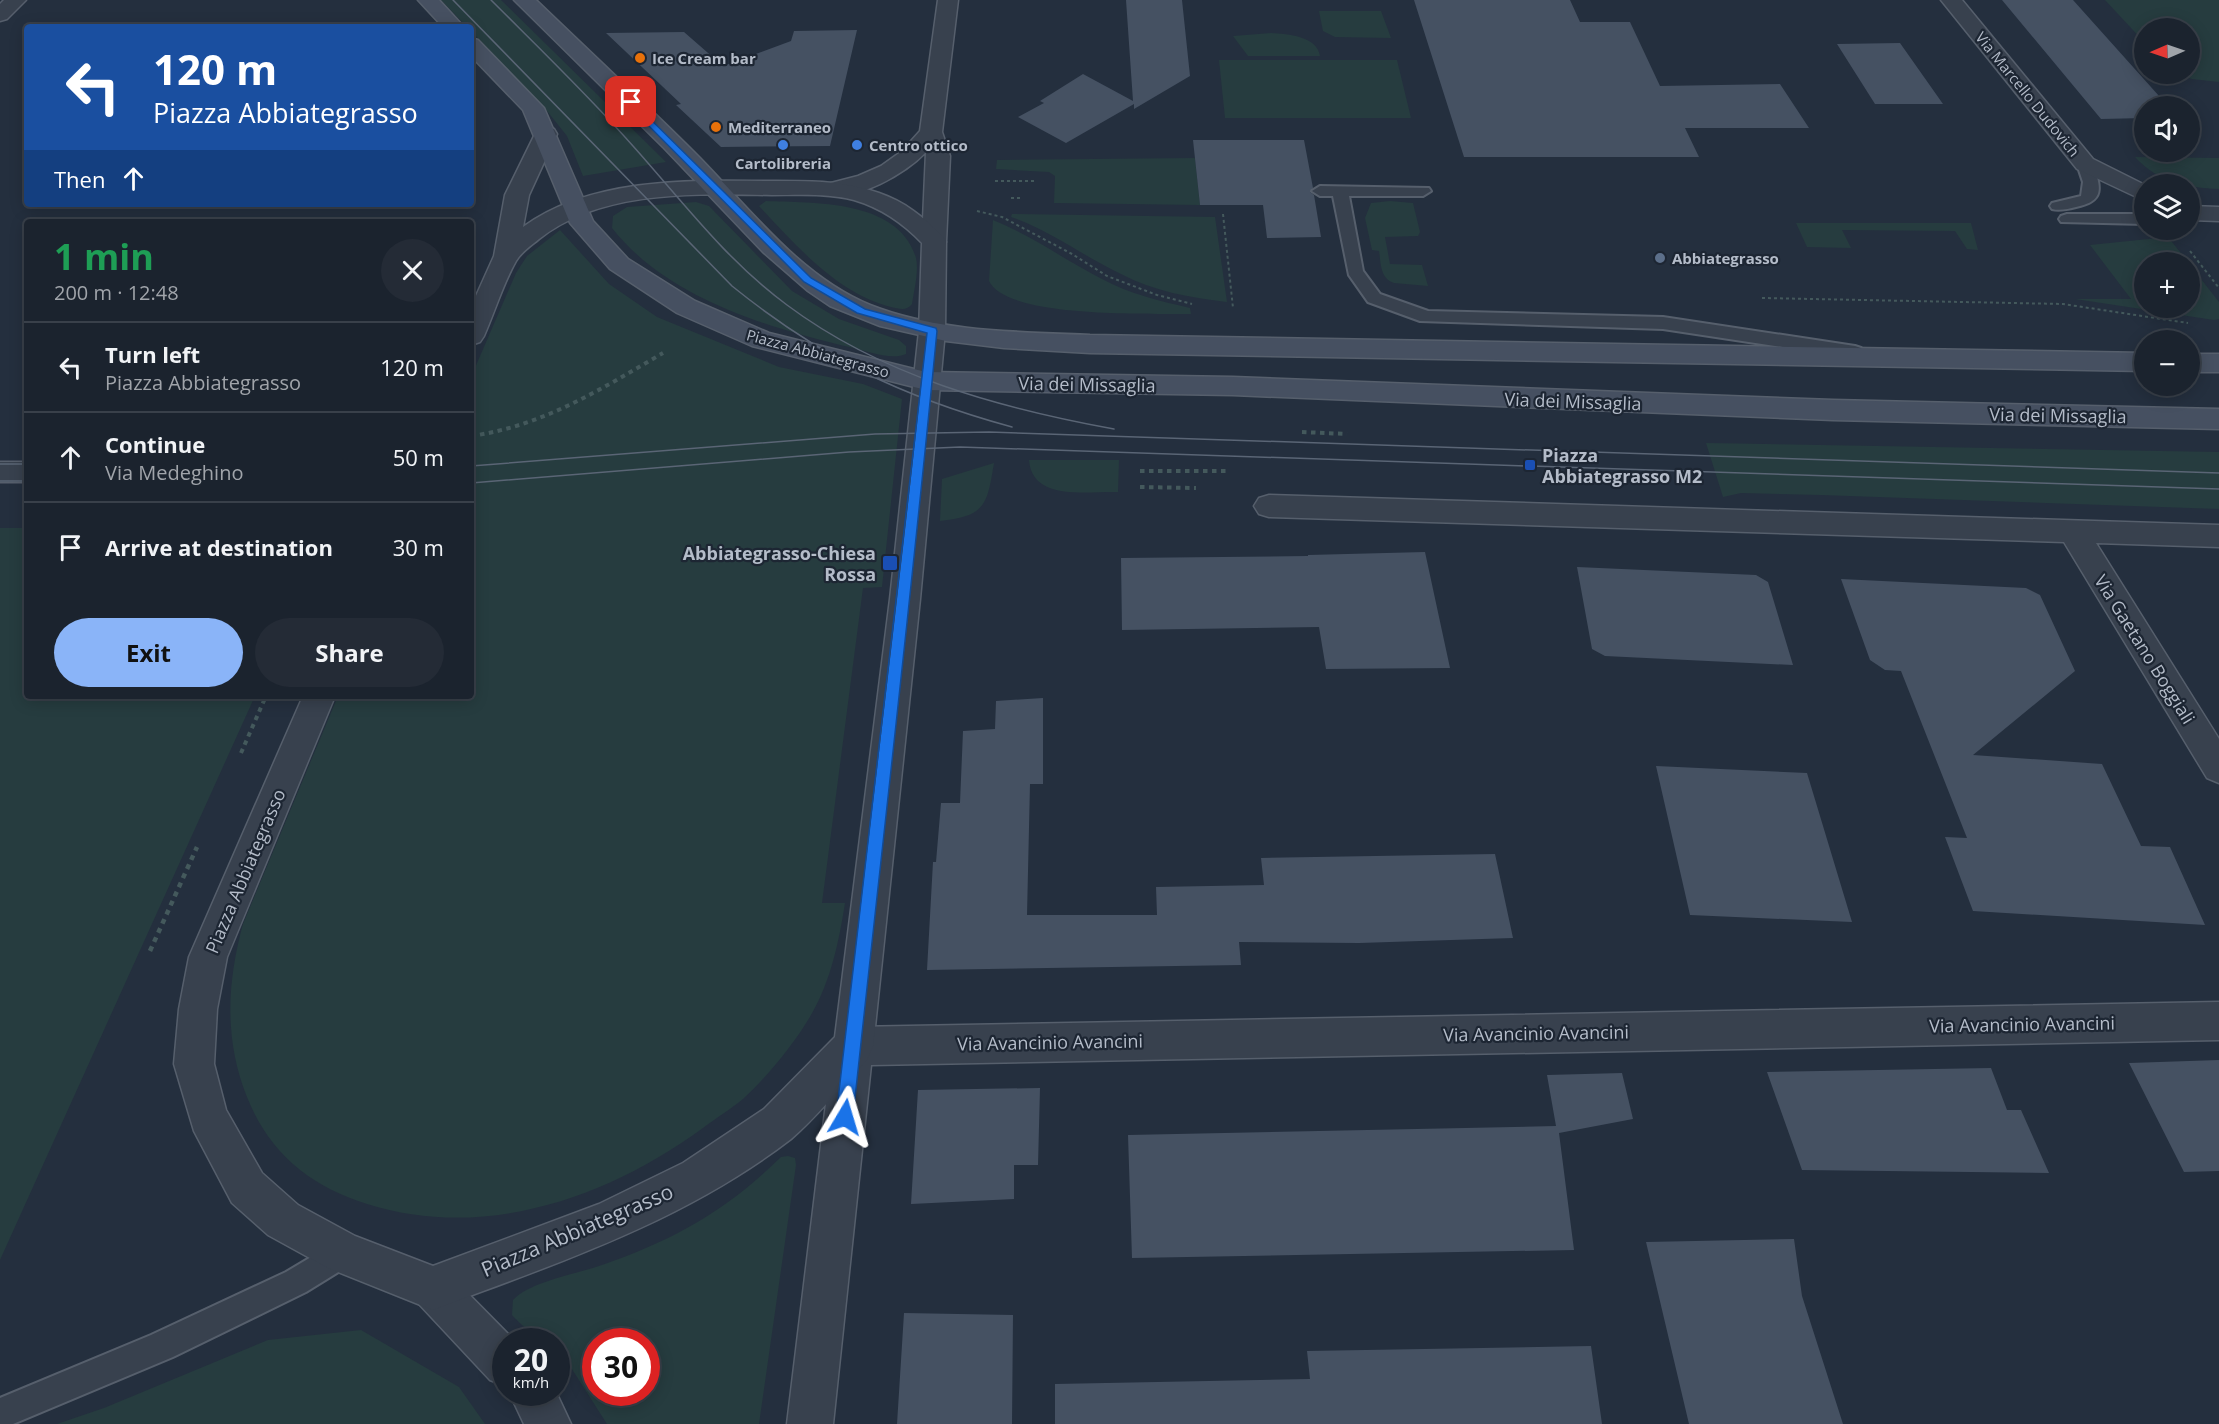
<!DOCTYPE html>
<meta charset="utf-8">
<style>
:root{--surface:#1b232e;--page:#242b36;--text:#f1f3f6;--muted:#a0a4aa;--line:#39404a;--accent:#8ab4f8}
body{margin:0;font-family:"Open Sans",sans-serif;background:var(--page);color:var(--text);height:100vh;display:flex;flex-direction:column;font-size:22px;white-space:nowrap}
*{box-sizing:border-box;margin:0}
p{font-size:20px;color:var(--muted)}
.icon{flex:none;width:33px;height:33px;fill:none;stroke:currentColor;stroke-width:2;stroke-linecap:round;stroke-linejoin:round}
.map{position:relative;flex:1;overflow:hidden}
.drawer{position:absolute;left:24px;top:219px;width:450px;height:480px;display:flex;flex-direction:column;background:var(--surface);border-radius:6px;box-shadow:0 3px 15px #0003,0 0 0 2px var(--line)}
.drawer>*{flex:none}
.banner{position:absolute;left:24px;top:24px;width:450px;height:183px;border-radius:6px;box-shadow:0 3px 15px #0003,0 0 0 2px var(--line);background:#1a4fa0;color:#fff;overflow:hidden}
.needle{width:39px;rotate:268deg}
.controls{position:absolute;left:2134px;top:18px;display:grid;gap:12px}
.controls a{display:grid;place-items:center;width:66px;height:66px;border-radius:50%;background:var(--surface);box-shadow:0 3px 15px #0003,0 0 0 2px var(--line);font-size:30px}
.speed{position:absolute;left:492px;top:1328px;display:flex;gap:12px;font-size:30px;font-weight:700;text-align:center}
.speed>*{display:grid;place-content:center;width:78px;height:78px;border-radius:50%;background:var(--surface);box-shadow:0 3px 15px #0003,0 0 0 2px var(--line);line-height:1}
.speed small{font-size:15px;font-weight:400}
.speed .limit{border:9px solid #d22;background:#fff;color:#111}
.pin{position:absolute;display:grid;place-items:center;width:51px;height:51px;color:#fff;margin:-26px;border-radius:12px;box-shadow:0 3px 9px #0006}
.me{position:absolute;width:66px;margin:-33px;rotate:7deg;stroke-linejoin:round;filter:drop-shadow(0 0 4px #0008)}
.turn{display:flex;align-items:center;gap:21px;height:126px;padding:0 30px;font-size:27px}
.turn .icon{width:78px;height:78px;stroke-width:2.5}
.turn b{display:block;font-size:42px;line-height:51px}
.then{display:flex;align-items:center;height:57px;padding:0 30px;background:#0003;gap:12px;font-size:22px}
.round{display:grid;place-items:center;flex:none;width:63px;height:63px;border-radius:32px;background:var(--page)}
.summary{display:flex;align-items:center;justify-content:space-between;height:102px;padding:0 30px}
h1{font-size:36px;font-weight:700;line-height:45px;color:#1e9e55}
.button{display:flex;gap:12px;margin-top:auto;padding:12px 30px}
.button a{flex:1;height:69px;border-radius:36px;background:var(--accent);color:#111;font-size:24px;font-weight:700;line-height:69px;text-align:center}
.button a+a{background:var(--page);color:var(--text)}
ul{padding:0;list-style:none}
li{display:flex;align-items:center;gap:18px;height:90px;padding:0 30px;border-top:2px solid var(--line)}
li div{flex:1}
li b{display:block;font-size:22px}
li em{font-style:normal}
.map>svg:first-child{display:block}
.green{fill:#263c3f;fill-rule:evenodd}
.building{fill:#455162}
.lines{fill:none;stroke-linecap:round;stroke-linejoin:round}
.service-casing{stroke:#565f6c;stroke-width:4}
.minor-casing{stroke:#565f6c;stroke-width:3}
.tertiary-casing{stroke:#565f6c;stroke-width:3}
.secondary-casing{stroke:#565f6c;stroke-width:3}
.path-far2{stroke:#44595c;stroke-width:2;stroke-dasharray:3 3;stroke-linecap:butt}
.path-far1{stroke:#44595c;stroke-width:4;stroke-dasharray:4.5 4.5;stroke-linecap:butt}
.path{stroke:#44595c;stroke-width:4.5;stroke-dasharray:5 5;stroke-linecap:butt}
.service{fill:#38414e;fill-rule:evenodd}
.minor{fill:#38414e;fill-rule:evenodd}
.tertiary{fill:#38414e;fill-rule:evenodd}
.secondary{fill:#465061;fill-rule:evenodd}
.tram{stroke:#5a6575;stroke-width:1.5}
.route{fill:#1a73e8;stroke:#114b97;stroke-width:1.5}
.food-dot{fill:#e8710a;stroke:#1d2633;stroke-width:2}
.shop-dot{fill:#3f7fe0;stroke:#1d2633;stroke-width:2}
.service-dot{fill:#5c6f8a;stroke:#1d2633;stroke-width:2}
.transit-dot{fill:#1a4fb4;stroke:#1d2633;stroke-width:2}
.labels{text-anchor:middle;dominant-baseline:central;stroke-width:4.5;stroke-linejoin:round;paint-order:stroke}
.far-poi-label{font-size:15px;font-weight:bold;fill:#b4bcc9;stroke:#1d2633;text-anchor:start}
.far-street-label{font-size:15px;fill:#b4bcc9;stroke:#1d2633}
.street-label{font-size:18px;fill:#b4bcc9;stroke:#1d2633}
.poi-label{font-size:18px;font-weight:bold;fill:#b4bcc9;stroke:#1d2633;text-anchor:start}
.near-street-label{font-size:21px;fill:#b4bcc9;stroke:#1d2633}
</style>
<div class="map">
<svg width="2219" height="1424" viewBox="0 0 2219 1424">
<rect width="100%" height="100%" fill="#242f3e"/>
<path class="green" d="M441 0H501L666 162 583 176 567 136 543 106 471 31V27H467Z
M2105 0H2219V82L2192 79 2175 74H2190V28H2145V43Z
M1319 11H1381L1391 38 1335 37 1323 31Z
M1271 33C1288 34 1317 36 1320 56H1248L1233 36Z
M1219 60H1397L1411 118H1225Z
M2135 157 2219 158V189C2187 188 2158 182 2135 157Z
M1195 158 1200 205 1054 203 1055 176 1049 172 996 169 997 160Z
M766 201C813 203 899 199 916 258 919 271 914 290 912 304 907 311 900 309 891 307 836 293 796 245 759 206Z
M1390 201 1413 203 1420 232 1418 236 1385 237 1390 264 1422 265 1428 286 1394 283C1380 278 1381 264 1379 251L1372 250 1365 218 1371 203Z
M696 202 709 206 792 291 839 319 899 340 906 346V354C891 361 865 350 849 347 766 327 667 298 612 228L613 216 627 207Z
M1012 214 1215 217 1227 302C1191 298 1153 291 1121 274 1083 256 1051 231 1011 217Z
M993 220C1032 236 1065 260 1102 279 1130 294 1160 301 1190 308L1191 314C1152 313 1007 319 989 281Z
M1796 223H1971L1978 250 1967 249 1955 231 1842 230 1851 248 1807 247Z
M560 230 609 284 657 317 779 367 863 384 902 399 882 587 863 588 822 903H845C839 941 831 981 811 1015 795 1043 767 1077 743 1099 731 1109 716 1118 703 1128 607 1198 485 1241 367 1204 310 1186 269 1153 247 1097 224 1040 227 982 243 924L338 696H471V377L516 273 527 256Z
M2168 237 2188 262H2145V308H2190V265L2219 302V319L2214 320 2075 299H2131L2090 245Z
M1706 443 2219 452V509L1821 495 1741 493 1723 497Z
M1029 460H1119L1118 492C1088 491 1032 502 1029 460Z
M994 463C987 505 986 516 940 521L942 479Z
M0 528H27V696H255L0 1260Z
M788 1156 795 1158 796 1165 759 1424H607L570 1366 557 1352 556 1341C539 1341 524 1328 512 1315L513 1300C531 1281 577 1274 602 1265 674 1240 726 1211 781 1157ZM596 1341H646V1392H596Z
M361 1330 459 1387 485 1424H57L104 1408 268 1340Z"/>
<path class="building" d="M1126 0H1182L1190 76 1134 109V104L1066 143 1018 117 1044 103 1040 101 1083 74 1133 101Z
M1414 0H1570L1580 22H1630L1660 86 1780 84 1809 128H1685L1699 157H1464Z
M2002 0H2073L2168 106H2145V118L2101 119Z
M857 30 830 146 721 147 676 105 681 104 606 33 684 32 723 66 791 41 794 31Z
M1900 43 1943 104H1875L1837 44Z
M1193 140H1304L1313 188 1310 192 1314 195 1321 237 1267 238 1263 205H1200Z
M1425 552 1450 668 1326 669 1319 627 1122 630 1121 558 1308 556V555Z
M1577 567 1756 575 1768 582 1793 665 1605 656 1592 649Z
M1841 579 2026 588 2040 595 2075 671 1973 755 2102 764 2141 846 2170 847 2205 925 1973 911 1945 837 1967 838 1901 671 1885 670 1870 660Z
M1043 698V784H1030L1027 915H1157L1156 887 1264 885 1261 858 1495 854 1513 938 1359 943 1239 942 1241 965 927 970 933 862H936L941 803H960L963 731 995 729 996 701Z
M1656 766 1807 773 1852 922 1690 915Z
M2219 1060V1171L2184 1172 2129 1063Z
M1991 1068 2007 1110H2021L2049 1173 1802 1170 1767 1072Z
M1622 1073 1633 1119 1559 1133 1574 1250 1132 1258 1128 1135 1556 1126 1547 1075Z
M1040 1088 1038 1165H1014V1199L911 1204 918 1090Z
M1794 1239 1802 1296 1843 1424H1689L1646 1242Z
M904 1313 1013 1315 1012 1424H897Z
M1591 1346 1602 1424H1055V1384L1310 1379 1307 1351Z"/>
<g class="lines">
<defs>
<path id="service" d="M2085 159 2093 164C2101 188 2105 201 2076 207 2068 209 2060 211 2052 209L2050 206 2052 203 2081 196 2083 182 2077 164Z
M1320 186 1429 188 1431 191 1423 196H1349L1363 271 1380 294 1428 311 1663 317 1855 346 1861 348 1864 352 1861 356 1855 358 1663 329 1420 321 1368 302 1349 275 1333 196H1320L1312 191Z
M2067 214H2145V224L2061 222 2059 219 2061 216Z
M343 1238 353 1243 358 1253 353 1263 306 1292 173 1357 13 1424H0V1398L151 1335 286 1272Z"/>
<path id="minor" d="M4 0H26L7 19 0 21V4Z
M938 0H958L942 132 950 156 946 242 943 247 934 250 925 247 922 242 926 152C906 173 857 202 827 194L823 189 827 184 858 176 881 166 902 151 920 131Z
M1941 0H1962L2093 159 2145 185V201L2077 169Z
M2190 206 2219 207V221L2190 220Z
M1269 495 2219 525V547L2096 543 2219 739V783L2207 778 2064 542 1269 517 1259 514 1254 506 1259 498Z
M2219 1002V1040L871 1065 833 1424H787L833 1046 839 1032 853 1027Z
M433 1266 448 1273 515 1341H506V1386L490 1380 418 1303 411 1288 418 1273Z
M509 1392H556L571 1424H524Z"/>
<path id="tertiary" d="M546 127 554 129 557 134 529 195 523 227C590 178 687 180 766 181 805 181 843 180 879 193 905 202 924 217 943 237L946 242 945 331 920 599 873 1046 867 1060C844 1083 815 1119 791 1139 683 1222 559 1262 433 1310L328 1268 268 1235 232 1203 194 1131 174 1064 179 1009 189 957 303 696H335L227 957 217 1009 214 1064 226 1110 262 1173 298 1205 355 1236 433 1266 599 1204 683 1163 764 1109 835 1037 890 599 919 331 922 243C903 223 881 208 854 200 828 193 798 195 772 195 696 194 602 189 539 239 532 245 521 252 516 261 503 284 495 311 484 336L480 342 471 345V307L494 256 505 195 535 134 538 129Z
M0 462H27V482H0Z"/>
<path id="secondary" d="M418 0H439L464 27H443Z
M514 0H536C590 52 646 104 699 157 751 210 800 276 870 305 938 332 1018 332 1090 335L2145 353V371L1090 353 1004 348 946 341 880 326 830 306 808 291 763 252 664 148Z
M471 38 478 40 544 108 593 221 628 259 695 301 769 333 926 372 1233 377 1833 400 2219 409V429L1833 420 1233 395 926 390 752 346 677 313 610 269 570 223 523 110 471 56Z
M2190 354H2219V372H2190Z"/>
</defs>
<use href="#service" class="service-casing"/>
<use href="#minor" class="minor-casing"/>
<use href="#tertiary" class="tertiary-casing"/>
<use href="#secondary" class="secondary-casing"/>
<path class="path-far2" d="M995 181H1037
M1011 198H1021
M977 211 1002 217 1072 254 1107 276 1157 295 1192 304
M1223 214 1233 308
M2190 251 2219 288
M1762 298 2063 304 2188 323"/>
<path class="path-far1" d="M1302 432 1347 434
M471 436C543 426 601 389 663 353
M1140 471H1228
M1140 487 1196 488
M241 753 266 696"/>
<path class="path" d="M150 951 197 847"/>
<use href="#service" class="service"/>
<use href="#minor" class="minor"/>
<use href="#tertiary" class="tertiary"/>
<use href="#secondary" class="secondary"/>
<path class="tram" d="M453 0 732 286C821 358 902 397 1012 427
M491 0C539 48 588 95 633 146 683 202 726 260 787 305 882 376 999 408 1114 429
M0 464H27
M471 466 875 434 989 432 2219 473
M0 481H27
M471 483 849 452 960 447 2219 489"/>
</g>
<path class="route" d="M631 100 811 278 865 309 936 328 937 331C912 593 881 855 853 1117L851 1123 845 1125 839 1123 836 1117C866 856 899 595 927 333L857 313 804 282 627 104V101Z"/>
<g class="food-dot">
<circle cx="640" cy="58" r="6"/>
<circle cx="716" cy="127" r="6"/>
</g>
<g class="shop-dot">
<circle cx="783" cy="145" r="6"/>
<circle cx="857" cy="145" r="6"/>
</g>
<circle class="service-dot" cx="1660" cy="258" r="6"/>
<g class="transit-dot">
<rect x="1524" y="459" width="12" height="12" rx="3"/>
<rect x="882" y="555" width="16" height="16" rx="3"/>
</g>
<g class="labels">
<g class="far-poi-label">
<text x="652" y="58">Ice Cream bar</text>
<text x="728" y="127">Mediterraneo</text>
<text x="869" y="145">Centro ottico</text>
<text x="783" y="163" text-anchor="middle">Cartolibreria</text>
<text x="1672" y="258">Abbiategrasso</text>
</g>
<g class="far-street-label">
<text transform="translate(2028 94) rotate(51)">Via Marcello Dudovich</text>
<text transform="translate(818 353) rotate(15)">Piazza Abbiategrasso</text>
</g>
<g class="street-label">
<text transform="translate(1087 384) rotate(1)">Via dei Missaglia</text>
<text transform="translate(1573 401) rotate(2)">Via dei Missaglia</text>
<text transform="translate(2058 415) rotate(1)">Via dei Missaglia</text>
<text transform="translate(2145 649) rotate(58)">Via Gaetano Boggiali</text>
<text transform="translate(245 871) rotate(-67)">Piazza Abbiategrasso</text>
<text transform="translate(2022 1024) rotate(-1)">Via Avancinio Avancini</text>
<text transform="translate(1536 1033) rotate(-1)">Via Avancinio Avancini</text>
<text transform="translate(1050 1042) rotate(-1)">Via Avancinio Avancini</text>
</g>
<g class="poi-label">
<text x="1542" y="455">Piazza<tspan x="1542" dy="21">Abbiategrasso M2</tspan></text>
<text x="876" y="553" text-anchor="end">Abbiategrasso-Chiesa<tspan x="876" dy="21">Rossa</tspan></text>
</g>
<g class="near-street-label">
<text transform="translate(577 1230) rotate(-23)">Piazza Abbiategrasso</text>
</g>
</g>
</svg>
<div class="controls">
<a><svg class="needle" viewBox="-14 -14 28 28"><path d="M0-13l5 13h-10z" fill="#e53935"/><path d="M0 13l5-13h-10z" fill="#a0a4aa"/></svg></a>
<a><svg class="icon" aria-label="sound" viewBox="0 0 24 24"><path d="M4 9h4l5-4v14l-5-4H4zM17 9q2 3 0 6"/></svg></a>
<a><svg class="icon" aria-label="layers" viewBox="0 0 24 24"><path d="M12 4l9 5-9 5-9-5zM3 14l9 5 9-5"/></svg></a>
<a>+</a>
<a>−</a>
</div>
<div class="speed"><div>20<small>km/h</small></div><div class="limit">30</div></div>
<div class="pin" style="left:631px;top:102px;background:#d93025"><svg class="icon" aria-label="arrive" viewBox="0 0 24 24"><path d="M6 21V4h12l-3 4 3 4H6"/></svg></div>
<svg class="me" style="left:845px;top:1117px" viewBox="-20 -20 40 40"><path d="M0-17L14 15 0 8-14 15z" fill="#1a73e8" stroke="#fff" stroke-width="4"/></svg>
<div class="banner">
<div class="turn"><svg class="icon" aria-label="left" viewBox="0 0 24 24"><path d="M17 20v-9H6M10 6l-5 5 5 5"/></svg><div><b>120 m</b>Piazza Abbiategrasso</div></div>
<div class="then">Then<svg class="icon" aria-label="ahead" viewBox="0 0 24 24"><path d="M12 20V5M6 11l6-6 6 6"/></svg></div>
</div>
<section class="drawer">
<div class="summary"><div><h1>1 min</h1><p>200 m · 12:48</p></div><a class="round"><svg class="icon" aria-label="close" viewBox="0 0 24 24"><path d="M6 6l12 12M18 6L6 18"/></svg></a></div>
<ul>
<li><svg class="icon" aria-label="left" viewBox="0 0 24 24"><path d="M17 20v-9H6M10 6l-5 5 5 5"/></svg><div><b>Turn left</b><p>Piazza Abbiategrasso</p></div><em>120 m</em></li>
<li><svg class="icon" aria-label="ahead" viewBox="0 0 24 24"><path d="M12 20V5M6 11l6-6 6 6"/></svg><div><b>Continue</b><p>Via Medeghino</p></div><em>50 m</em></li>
<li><svg class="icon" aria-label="arrive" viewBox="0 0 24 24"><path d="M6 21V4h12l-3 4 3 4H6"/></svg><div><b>Arrive at destination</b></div><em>30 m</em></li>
</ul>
<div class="button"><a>Exit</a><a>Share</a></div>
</section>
</div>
